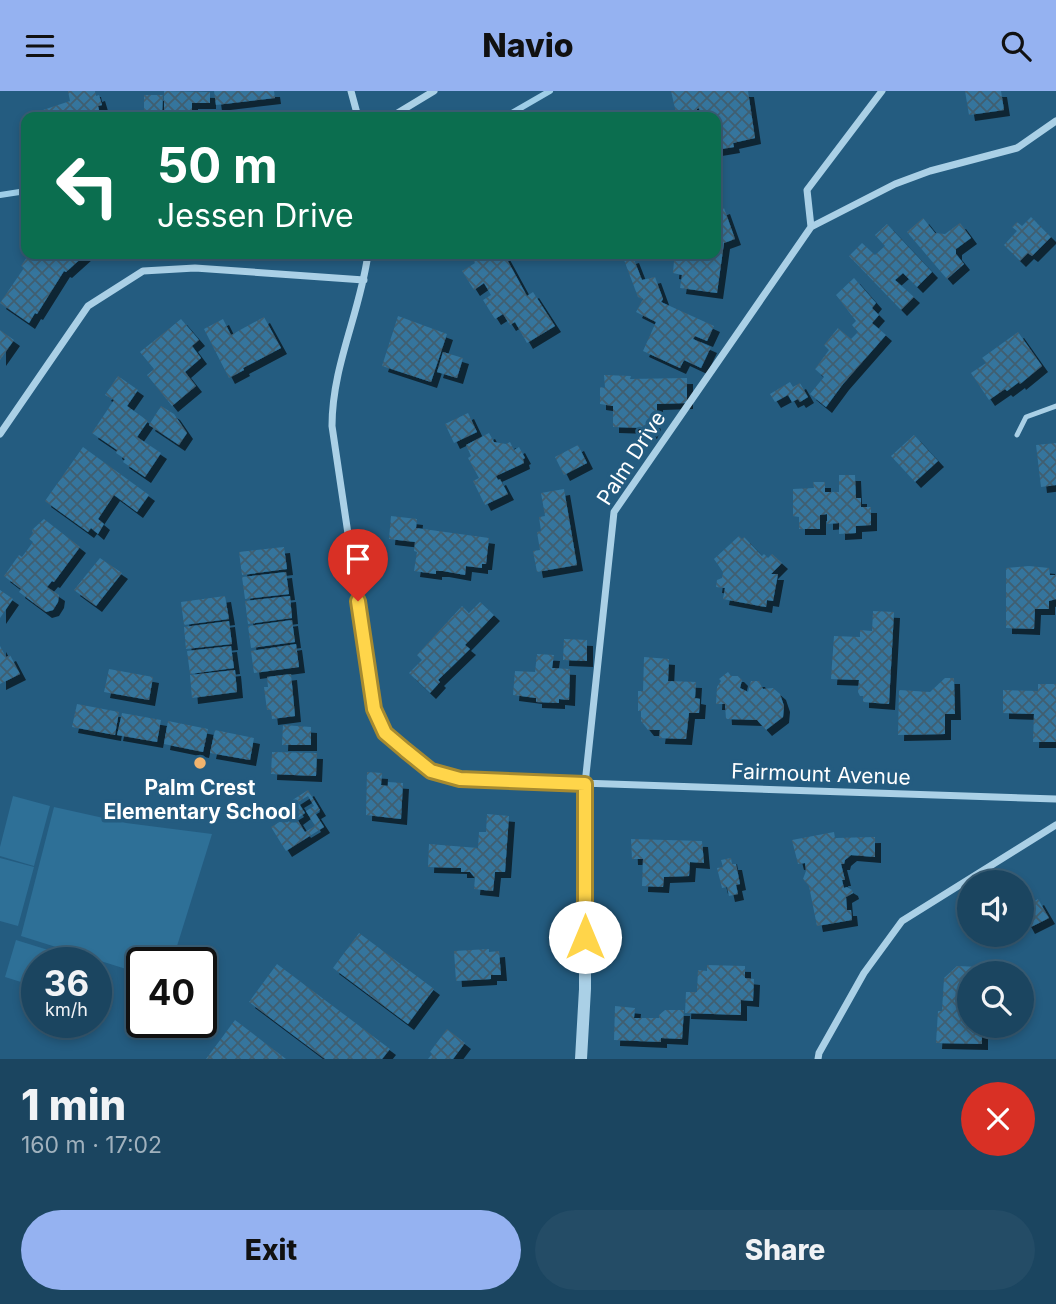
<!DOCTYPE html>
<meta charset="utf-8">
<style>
:root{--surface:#1b4560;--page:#244c66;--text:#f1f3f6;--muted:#a0b1bd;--line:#395d75;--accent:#95b2f1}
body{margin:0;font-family:Inter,sans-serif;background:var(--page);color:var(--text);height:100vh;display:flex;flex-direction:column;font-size:26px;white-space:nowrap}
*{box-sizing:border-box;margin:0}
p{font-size:23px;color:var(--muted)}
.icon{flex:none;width:38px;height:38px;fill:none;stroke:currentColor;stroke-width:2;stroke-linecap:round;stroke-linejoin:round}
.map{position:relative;height:968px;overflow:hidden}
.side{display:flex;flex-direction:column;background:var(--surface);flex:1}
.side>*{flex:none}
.hud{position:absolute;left:21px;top:21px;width:700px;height:147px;border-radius:14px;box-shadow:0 4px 10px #0003,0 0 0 2px var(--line);background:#0b6e4f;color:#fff;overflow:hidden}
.controls{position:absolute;left:957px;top:779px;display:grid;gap:14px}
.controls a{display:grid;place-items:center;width:77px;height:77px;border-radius:50%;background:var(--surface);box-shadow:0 4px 10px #0003,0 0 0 2px var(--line);font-size:35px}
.speed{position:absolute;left:21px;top:856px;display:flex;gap:14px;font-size:35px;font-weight:700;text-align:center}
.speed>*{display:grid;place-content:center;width:91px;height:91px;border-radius:50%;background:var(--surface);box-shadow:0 4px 10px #0003,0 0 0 2px var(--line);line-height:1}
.speed small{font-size:18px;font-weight:400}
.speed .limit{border:4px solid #111;border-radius:10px;background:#fff;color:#111}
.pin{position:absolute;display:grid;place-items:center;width:60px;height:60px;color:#fff;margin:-72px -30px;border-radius:50% 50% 50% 0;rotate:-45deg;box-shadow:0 0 7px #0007}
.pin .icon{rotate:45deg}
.me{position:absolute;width:77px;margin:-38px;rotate:0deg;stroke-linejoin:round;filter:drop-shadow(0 0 5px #0008)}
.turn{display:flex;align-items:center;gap:24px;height:147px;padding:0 21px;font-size:32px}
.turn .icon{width:91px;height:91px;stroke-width:2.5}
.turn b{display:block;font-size:49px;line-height:60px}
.round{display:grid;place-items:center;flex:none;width:74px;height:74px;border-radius:37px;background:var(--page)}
.headline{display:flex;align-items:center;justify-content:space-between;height:119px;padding:0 21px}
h1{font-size:42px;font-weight:800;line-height:52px}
.action{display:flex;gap:14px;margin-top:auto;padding:14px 21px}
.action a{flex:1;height:80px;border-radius:42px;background:var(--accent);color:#111;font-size:28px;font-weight:800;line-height:80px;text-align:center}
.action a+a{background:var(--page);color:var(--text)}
header{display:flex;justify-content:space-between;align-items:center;height:91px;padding:0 21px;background:var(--accent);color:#111;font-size:32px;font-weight:800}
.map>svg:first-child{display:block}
.pitch{fill:#2e7097}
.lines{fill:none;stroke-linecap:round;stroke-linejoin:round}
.stream{stroke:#9ecde7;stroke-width:6}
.building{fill:url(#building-cross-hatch);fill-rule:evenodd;filter:url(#shadow)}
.service{stroke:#aad0e6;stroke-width:5}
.minor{stroke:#aad0e6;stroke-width:7}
.tertiary{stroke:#aad0e6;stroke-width:12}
.route-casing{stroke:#a68a30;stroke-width:18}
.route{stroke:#ffd54a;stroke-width:12}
.poi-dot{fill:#f1b46e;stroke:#245c80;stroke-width:2.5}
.labels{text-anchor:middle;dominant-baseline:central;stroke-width:7;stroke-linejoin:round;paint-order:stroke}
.street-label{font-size:21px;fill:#fff;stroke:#245c80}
.poi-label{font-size:21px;font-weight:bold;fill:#fff;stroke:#245c80}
</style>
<header><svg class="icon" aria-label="menu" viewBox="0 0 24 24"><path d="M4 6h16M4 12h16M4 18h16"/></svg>Navio<svg class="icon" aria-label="search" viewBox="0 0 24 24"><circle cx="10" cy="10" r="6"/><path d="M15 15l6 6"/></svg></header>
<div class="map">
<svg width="1056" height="968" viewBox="0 0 1056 968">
<defs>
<pattern id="building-cross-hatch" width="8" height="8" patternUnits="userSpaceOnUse" patternTransform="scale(1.75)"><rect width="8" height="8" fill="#34759d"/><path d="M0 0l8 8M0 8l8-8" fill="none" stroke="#415e70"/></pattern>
<filter id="shadow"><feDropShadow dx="6" dy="6" stdDeviation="0" flood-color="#0009"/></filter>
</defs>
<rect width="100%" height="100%" fill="#245c80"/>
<path class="pitch" d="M13 705 50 715 34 775 0 765V756Z
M54 716 126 732 212 743 172 871 142 872V883L21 845Z
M0 767 34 776 18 835 0 830Z
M16 849 74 867 73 871 37 872V896L5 886Z"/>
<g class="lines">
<path class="stream" d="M505 26 550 0
M0 104 26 100"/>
</g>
<path class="building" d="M68 0H95L96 5 99 4 102 14 98 15 101 26H42L40 20 70 10Z
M164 0 210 1V12H192V25H164Z
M214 0H274L275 7 216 14Z
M671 0H748L755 47 733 52 734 56 716 59V26H701L699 17 697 18V21L676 22Z
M965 0H1001L1004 19 969 24Z
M144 4H163L162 25H144Z
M724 117 735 148 724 152 717 202 680 197 682 184 673 182 674 170 668 169 669 163H716V120Z
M1031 126 1051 146 1032 165 1028 162 1020 170 1004 154 1017 140 1012 136 1017 131 1022 135Z
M923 127 935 142 945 143 960 132 971 147 956 158V163L964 173 947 188 907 141Z
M887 133 932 181 917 196 903 182 895 189 914 206 901 219 849 165 862 152 875 164 885 155 875 144Z
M29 163H86L66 181 64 180 37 223 35 222 29 232 0 212 24 177 21 175Z
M481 163 484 166 489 163H504L527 205 533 201 555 235 527 252 515 231 510 234 503 223 495 228 483 209 491 204 484 192 474 199 462 180 475 172 472 168Z
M633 166 642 189 655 186 663 208 661 211 714 235 707 250 695 245 693 248 711 256 701 277 684 269 680 277 643 260 656 231 636 221 643 208 638 206 624 169Z
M854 187 876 212 872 217 879 224 872 232 886 244 843 293 826 316 810 303 824 286 815 278 829 259 824 254 838 237 851 248 858 241 852 234 856 230 836 204Z
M398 225 447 243 431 291 382 275Z
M264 226 281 257 243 277 244 279 229 287 204 238 223 228 231 244Z
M181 228 199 249 192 255 201 267 185 281 196 295 172 315 147 284 154 278 140 261Z
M0 239 14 249 0 269Z
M1018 241 1042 275 1020 293 1019 291 1007 300 1005 298 989 309 971 282 986 272 982 267Z
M443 261 463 267 457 287 437 281Z
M604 284 631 285 630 288 687 287V312L657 313V325H651L655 333 651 342 647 341 643 337 613 336V315L600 313V296L605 297Z
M118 285 138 299 127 315 148 330 137 346 161 362 145 386 123 371 125 368 116 362 117 359 92 342 114 309 105 304Z
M790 291 793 296 800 292 808 306 800 311 798 308 792 311 788 304 775 311 770 303Z
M161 315 174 323 187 342 179 354 149 334Z
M468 322 477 341 454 352 445 333Z
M489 342 494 351 506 353 510 351 514 359 519 356 525 367 523 368 524 372 496 385 498 389 500 388 508 403 485 414 473 390 479 387 468 367 471 365 466 354Z
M914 344 938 370 915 391 891 365Z
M1056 352V394L1041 396 1036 354Z
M578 354 587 372 564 384 555 366Z
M83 356 149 404 137 421 114 404 98 428 104 433 98 443 91 437 88 441 45 410Z
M839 384H855L856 407H861V416H871V434L856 435V442L839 443V432L827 433V423L820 424V438H799V426L793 425V398L814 397 813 391H825V401H839Z
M564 398 577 474 537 481 533 460 540 459 537 441 541 440 539 426 545 425 541 402Z
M391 425 417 428 416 437 489 447 486 473H482V477L466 475 465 484 443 480H436V483L414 480 417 461 414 460 415 451 389 448Z
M44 428 80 456 54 491 52 490 47 496 59 504 58 511 53 519 46 521 19 501 21 498 4 485 19 464 22 466 33 451 29 448 33 442 32 439Z
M739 445 742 448 744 446 762 465 764 463 768 467 772 463 782 472 771 483H778L773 510 767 509 766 516 723 508 725 497 716 496 717 489 722 487 723 481 714 468Z
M284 456 287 478 242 484 239 461Z
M100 467 122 482 96 515 74 499Z
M1029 475 1049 477 1050 484H1056V508L1049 510V518H1035L1034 538 1006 537V477Z
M286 481 289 503 245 508 242 486Z
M0 499 13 508 0 527Z
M225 505 229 528 184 534 181 511Z
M290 505 292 527 248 533 245 510Z
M480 511 494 524 465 554 470 558 438 589 440 591 430 602 409 582 422 569 417 564 462 515 469 522Z
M873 520 894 521 889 613 863 611V605H860L858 601 859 589 831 588 834 545 860 546V539L872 540Z
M292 529 295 551 251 557 248 535Z
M229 530 232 553 186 558 184 536Z
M564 548 587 549V570L563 569Z
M296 553 299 576 254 582 251 560Z
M0 555 6 566 10 564 20 583 0 593Z
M231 555 234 577 190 583 187 560Z
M537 563 554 564 552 577 570 578 569 609 559 608V612L536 611V607L513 604 515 580 535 581Z
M644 566 669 568 668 590 696 591 695 607 700 608 699 622H689L686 648 659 647 660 639H648L641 630V620H638V600H643Z
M109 578 153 586 149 609 104 601Z
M235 579 237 601 192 607 190 584Z
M728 581 731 585H738L742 589 740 597 748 601 751 590H759L763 598 773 597 780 603 784 615 783 626 766 639 757 629 726 628 725 613H716L717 596 721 590 719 588Z
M291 583 295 625 272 628 271 619H267L264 596H268L267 586Z
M945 587H954L955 623H945V643L898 644 899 599 930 601Z
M1038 593H1056V651H1033L1034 623 1003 622V599L1038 600Z
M77 613 119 621 115 644 72 636Z
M122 622 161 629 157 651 117 644Z
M168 630 208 638 203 661 164 653Z
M283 634 311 636V654H282Z
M215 639 254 647 250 669 210 662Z
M272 661 317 662 316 685 271 683Z
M367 681 382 682 381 694 388 695V691L403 692 401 728 366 724Z
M308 699 320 719 315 722 324 736 286 760 271 736 298 720 291 710ZM308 705 314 715 306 720 315 735 305 741 297 728 305 722 298 711Z
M487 723 509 725 505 781H495L493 800 474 798 475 787 470 781H461V777L428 776 429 753 478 757 479 741H486Z
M834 741 835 747 875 746V766L851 764 845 769 844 773H841L845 789H842L844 797 847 796 852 799 853 802 846 806 847 819H851L852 829 817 835 809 795 803 788 806 780 805 772 798 773 792 749Z
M631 748 702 750 704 772 690 771 689 785 664 786 663 796 642 795 643 768H632Z
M731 767 732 773H736L740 793 736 794 738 803 729 805 727 796 722 797 717 777 723 776 721 769Z
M1038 808 1049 827 1029 837 1022 824V817Z
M359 842 434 898 408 933 333 877Z
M489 858V861L499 860 501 884H491V888L456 890 454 860Z
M277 873 390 958 382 968H325L249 911Z
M707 874 745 875V887L754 888 753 910 741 909V924L685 922 686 901H697L698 879 707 880Z
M957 875 1004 877V882H970L967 907H970V934H982V953L936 952 938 920H942L944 887Z
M615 915 635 917 634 927H659V924L665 919H684L682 948 661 947V951L614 949Z
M235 929 286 968H206Z
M447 938 465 952 453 968H428L432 963 430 961Z"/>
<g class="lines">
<path class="service" d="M1017 344 1026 326 1056 315"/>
<path class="minor" d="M351 0 358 26
M391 26 434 0
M811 136 807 99 882 0
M368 163C360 222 332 275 332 335L374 618 385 642 405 659 431 680 460 688 1056 708
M0 343 88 215 143 180 195 177 364 189
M585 693 614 421 811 136 895 93 930 80 1017 57 1056 30
M818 968 819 962 864 882 902 830 1056 734"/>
<path class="tertiary" d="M581 968 585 898V693"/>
</g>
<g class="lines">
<defs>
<path id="route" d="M358 510 374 618 385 642 405 659 431 680 460 688 585 693V846"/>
</defs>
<use href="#route" class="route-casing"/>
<use href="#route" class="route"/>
</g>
<circle class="poi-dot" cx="200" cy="672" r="7"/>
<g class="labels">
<g class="street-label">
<text transform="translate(631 367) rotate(-57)">Palm Drive</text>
<text transform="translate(821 683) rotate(2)">Fairmount Avenue</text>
</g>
<g class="poi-label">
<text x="200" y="696">Palm Crest<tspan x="200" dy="24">Elementary School</tspan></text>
</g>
</g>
</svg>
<div class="controls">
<a><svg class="icon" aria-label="sound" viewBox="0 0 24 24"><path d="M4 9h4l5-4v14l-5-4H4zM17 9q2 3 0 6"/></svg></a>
<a><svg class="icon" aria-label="search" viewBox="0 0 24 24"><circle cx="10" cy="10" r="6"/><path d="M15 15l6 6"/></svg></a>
</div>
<div class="speed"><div>36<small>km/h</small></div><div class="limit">40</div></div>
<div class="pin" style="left:358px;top:510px;background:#d93025"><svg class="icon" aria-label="arrive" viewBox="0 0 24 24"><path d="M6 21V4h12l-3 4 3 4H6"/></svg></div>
<svg class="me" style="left:585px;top:846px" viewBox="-20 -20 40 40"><circle r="19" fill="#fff"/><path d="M0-13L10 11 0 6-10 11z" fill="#ffd54a"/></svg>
<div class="hud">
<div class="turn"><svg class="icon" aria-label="left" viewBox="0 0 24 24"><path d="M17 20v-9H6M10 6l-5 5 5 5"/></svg><div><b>50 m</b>Jessen Drive</div></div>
</div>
</div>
<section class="side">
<div class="headline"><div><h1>1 min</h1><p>160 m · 17:02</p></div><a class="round" style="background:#d93025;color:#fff"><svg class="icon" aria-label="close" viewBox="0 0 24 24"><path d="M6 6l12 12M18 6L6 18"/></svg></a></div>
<div class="action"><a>Exit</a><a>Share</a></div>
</section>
